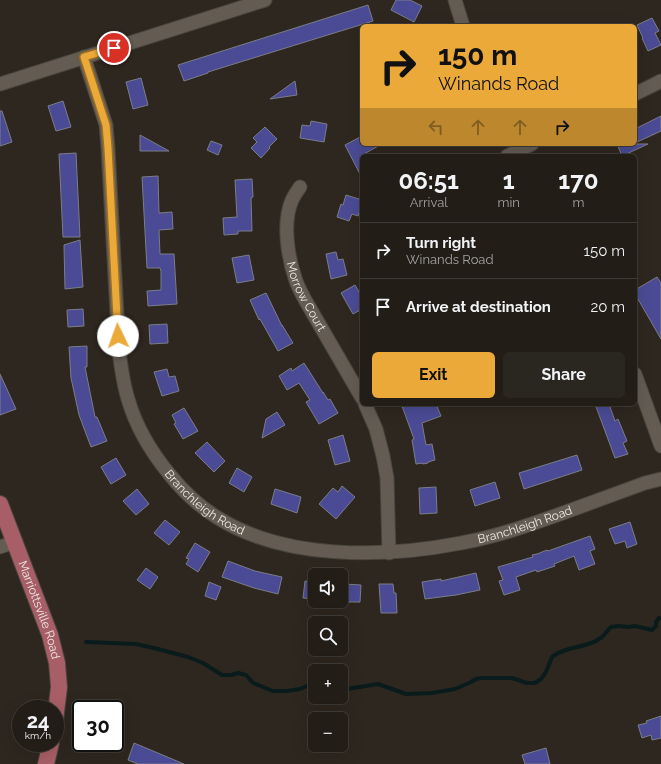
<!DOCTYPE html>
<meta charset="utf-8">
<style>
:root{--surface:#221d17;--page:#2a2620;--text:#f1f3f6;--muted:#a2a2a1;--line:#3f3b36;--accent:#eba939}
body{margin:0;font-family:Raleway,sans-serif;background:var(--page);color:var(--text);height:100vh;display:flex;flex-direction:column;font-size:15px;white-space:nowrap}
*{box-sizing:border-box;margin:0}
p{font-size:13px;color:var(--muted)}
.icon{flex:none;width:22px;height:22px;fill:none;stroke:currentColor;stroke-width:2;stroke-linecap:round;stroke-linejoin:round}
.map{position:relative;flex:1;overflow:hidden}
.details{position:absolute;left:360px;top:154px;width:277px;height:252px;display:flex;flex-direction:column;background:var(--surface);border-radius:6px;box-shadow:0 4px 16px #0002,0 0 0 1px var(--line)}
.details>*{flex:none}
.hud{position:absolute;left:360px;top:24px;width:277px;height:122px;border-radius:6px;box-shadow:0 4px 16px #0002,0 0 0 1px var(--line);background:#eba939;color:#111;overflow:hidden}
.buttons{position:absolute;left:308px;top:568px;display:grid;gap:8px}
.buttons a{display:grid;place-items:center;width:40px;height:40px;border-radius:6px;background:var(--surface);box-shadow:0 4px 16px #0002,0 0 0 1px var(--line);font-size:20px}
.speed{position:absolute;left:12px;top:700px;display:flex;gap:8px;font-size:20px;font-weight:700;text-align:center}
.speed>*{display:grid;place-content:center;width:52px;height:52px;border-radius:50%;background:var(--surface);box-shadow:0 4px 16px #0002,0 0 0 1px var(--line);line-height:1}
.speed small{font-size:10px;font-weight:400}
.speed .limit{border:2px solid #111;border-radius:6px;background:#fff;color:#111}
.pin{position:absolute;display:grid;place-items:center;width:34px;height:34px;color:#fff;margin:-17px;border:2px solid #fff;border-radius:50%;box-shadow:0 1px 4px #0007}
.me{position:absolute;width:44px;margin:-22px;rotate:357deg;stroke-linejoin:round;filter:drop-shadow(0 0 3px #0008)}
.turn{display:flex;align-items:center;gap:14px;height:84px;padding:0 12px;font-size:18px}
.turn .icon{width:52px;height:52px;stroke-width:2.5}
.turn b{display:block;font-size:28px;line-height:34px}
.lanes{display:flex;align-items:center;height:38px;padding:0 12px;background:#0003;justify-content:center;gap:20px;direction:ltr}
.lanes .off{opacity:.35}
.eta{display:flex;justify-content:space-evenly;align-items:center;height:68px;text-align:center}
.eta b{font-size:24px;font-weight:700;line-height:28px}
.button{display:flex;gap:8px;margin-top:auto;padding:8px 12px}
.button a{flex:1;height:46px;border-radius:6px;background:var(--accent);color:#111;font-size:16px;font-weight:700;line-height:46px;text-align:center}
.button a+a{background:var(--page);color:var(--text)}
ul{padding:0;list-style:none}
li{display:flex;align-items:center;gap:12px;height:56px;padding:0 12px;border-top:1px solid var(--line)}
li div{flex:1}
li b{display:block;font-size:15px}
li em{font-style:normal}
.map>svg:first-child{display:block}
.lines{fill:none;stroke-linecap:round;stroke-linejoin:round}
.stream{stroke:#0a1b1c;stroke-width:4}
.building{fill:#4a4b94;stroke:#7b7d88}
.minor-casing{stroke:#49443d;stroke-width:15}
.major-casing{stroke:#49443d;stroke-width:18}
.minor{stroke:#645c53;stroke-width:13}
.major{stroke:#a85e66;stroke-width:16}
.route-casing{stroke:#996e25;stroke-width:10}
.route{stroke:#eba939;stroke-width:7}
.labels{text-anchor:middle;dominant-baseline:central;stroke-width:4;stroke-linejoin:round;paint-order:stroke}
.street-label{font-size:12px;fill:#ece8e3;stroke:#2e271f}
</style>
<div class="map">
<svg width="661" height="764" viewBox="0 0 661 764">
<rect width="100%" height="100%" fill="#2e271f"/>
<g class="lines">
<path class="stream" d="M86 642 136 644 154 648 188 657 203 663 222 675H231L238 673 246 675 253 683 273 691H287L300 689 309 685 315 684
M341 688 347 689 378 684 406 694 432 693 455 689 471 682 476 679 482 678H512L527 683H535L541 679 546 672 552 657 558 653 569 649 585 645 594 642 602 637 611 627 618 626 628 627 635 626 652 630 656 626V622L659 618H661"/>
</g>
<path class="building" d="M396 0H410L422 6 414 22 391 10Z
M368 5 373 21 208 72V73L184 81 178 65Z
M652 18 659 31 655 33 661 45 648 51 642 38H643L637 25Z
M141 78 148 105 133 109 126 82Z
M295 81 297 95 270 99Z
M63 101 71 127 56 131 48 106Z
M0 111H2L12 142 0 146Z
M661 116V131L635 143V129Z
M311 121 327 124 324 142 300 138 302 125 310 126Z
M265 127 277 139 269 147 270 148 261 158 251 148 257 142 253 138Z
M140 135 169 151H140Z
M362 136V144H382L362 155V178L345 145Z
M211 141 222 145 218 155 207 150Z
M617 144H648L622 156Z
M76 153 80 237H63L59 154Z
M158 176 159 213 172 212 173 229 159 230 160 254H174L177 304 148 306 147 291 161 290V271L160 268H147L142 177Z
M252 179 253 197 251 198 252 231H238V234L224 235 223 218 237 217 235 180Z
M346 195 362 200V203L358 216 352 214 349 221 337 217 341 204 343 205Z
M80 240 83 287 65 289 64 245Z
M336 252 338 260 343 259 347 275 331 279 326 254Z
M249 255 254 280 237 283 232 258Z
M657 277 661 283V339L635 294V290Z
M355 285 362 297V309L353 314 341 293Z
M266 293 282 326V325L293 343 278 351 260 319 259 320 250 300Z
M83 309 84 326 68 327 67 310Z
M167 324 168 343 150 344 149 325Z
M87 346V367H85L95 417H97L107 441 91 447 79 415 71 378 69 347Z
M304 363 323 393V392L328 400 330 399 338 413 319 424 306 402 310 400 299 383 287 390 279 376 291 368 292 371Z
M167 369 169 377 175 376 179 391 162 396 154 372Z
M0 374 16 409 0 415Z
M408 404H436L441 416 422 423 426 445 432 444 435 460 428 462V463L423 464V463L416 464 412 440 414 439 402 406Z
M595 404H609L615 421 618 419 627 441 623 443 628 454 615 458Z
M184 408 198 431 183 439 174 424 176 423 172 415Z
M277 412 285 425 262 438 266 419Z
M343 435 350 461 335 465 328 440Z
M207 442 225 461 214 472 195 453Z
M577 455 582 470 524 489 519 473Z
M116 458 126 475 111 484 101 467Z
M237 468 252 477 244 492 229 483Z
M495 482 500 498 475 506 470 490Z
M342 486 355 497 336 519 319 504 333 488 338 492Z
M436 487 437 513 420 514 419 488Z
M137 489 149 504 136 515 123 501Z
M275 489 301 497 297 513 271 504Z
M165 520 180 532 169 545 154 533Z
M630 522 637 544 627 548 625 541 615 544 609 529Z
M590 536 595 549 590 551 595 564 579 570 574 556 554 564 555 566 537 572 536 570 516 577 520 590 504 595 499 581 503 580 498 567 533 557 532 555 537 554 547 550 548 551Z
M195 543 210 552 198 572 186 564 189 559 186 558Z
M228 561 255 571 282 577 278 594 254 588 222 577Z
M146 568 158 577 150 589 137 580Z
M476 573 480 590 456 595 425 599 422 582 441 579V581Z
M305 581 315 582V599L303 598Z
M209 582 221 587 216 600 205 596Z
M344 584 361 585 360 602H343Z
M379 584H393L394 593H396L397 613H381Z
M661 716V738L652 740 651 735 642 738 638 725 647 723 646 721Z
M134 743 184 764H138L128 760Z
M546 748 550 764H525L522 755Z"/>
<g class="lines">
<defs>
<g id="minor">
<path d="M455 0 463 26"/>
<path id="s1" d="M84 57 106 125 108 148 119 351C121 367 123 383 128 399 136 427 151 452 170 475 183 491 200 507 218 518 286 560 384 558 461 543 496 537 529 525 563 513 590 503 618 493 645 483L661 479"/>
<path d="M0 84 265 0"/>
<path d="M635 94 661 81"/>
<path d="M507 156 532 144"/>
<path id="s2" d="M300 187C297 191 294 196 292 200 282 223 288 258 296 281 298 287 301 292 304 298L362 398"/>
<path d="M635 374 661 446"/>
<path d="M365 404 376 429 383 456 387 478 389 553"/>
<path d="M0 547 15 542"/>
</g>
<g id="major">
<path id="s3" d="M0 504 50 635 57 663 59 687 55 721"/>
<path d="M46 764 51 743"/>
</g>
</defs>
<use href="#minor" class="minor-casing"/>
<use href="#major" class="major-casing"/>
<use href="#minor" class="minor"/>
<use href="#major" class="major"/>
</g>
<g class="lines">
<defs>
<path id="route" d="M114 48 84 57 106 125 108 148 118 336"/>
</defs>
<use href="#route" class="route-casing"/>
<use href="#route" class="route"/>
</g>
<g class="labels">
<g class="street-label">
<text stroke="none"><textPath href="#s2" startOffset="116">Morrow Court</textPath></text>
<text stroke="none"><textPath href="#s1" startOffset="479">Branchleigh Road</textPath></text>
<text stroke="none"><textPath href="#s1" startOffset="815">Branchleigh Road</textPath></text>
<text stroke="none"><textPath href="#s3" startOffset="113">Marriottsville Road</textPath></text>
</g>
</g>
</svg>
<div class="buttons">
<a><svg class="icon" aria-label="sound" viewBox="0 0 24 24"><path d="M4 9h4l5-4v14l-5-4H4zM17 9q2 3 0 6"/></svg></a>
<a><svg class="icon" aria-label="search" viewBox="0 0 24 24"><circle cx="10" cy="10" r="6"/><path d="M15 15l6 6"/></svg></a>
<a>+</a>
<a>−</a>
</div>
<div class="speed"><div>24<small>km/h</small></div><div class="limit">30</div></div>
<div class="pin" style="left:114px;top:48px;background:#d93025"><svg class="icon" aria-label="arrive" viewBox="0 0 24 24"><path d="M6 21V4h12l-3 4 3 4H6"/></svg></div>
<svg class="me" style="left:118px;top:336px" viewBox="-20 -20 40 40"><circle r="19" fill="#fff"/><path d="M0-13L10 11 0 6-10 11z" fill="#eba939"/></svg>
<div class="hud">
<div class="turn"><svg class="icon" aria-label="right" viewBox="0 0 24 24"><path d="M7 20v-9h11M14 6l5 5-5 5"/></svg><div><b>150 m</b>Winands Road</div></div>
<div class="lanes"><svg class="icon off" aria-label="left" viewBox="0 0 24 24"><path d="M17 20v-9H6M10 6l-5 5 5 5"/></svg><svg class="icon off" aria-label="ahead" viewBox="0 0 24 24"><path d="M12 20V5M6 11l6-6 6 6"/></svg><svg class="icon off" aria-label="ahead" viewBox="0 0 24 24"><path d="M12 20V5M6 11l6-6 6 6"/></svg><svg class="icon" aria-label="right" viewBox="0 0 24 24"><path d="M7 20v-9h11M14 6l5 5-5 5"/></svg></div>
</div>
<section class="details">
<div class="eta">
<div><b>06:51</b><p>Arrival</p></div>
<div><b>1</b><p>min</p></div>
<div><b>170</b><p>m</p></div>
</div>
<ul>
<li><svg class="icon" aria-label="right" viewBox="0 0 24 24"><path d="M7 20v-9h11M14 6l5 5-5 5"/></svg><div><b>Turn right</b><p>Winands Road</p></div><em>150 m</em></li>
<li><svg class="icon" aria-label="arrive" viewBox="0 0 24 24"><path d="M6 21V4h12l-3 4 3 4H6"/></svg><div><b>Arrive at destination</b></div><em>20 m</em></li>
</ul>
<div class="button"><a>Exit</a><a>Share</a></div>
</section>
</div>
